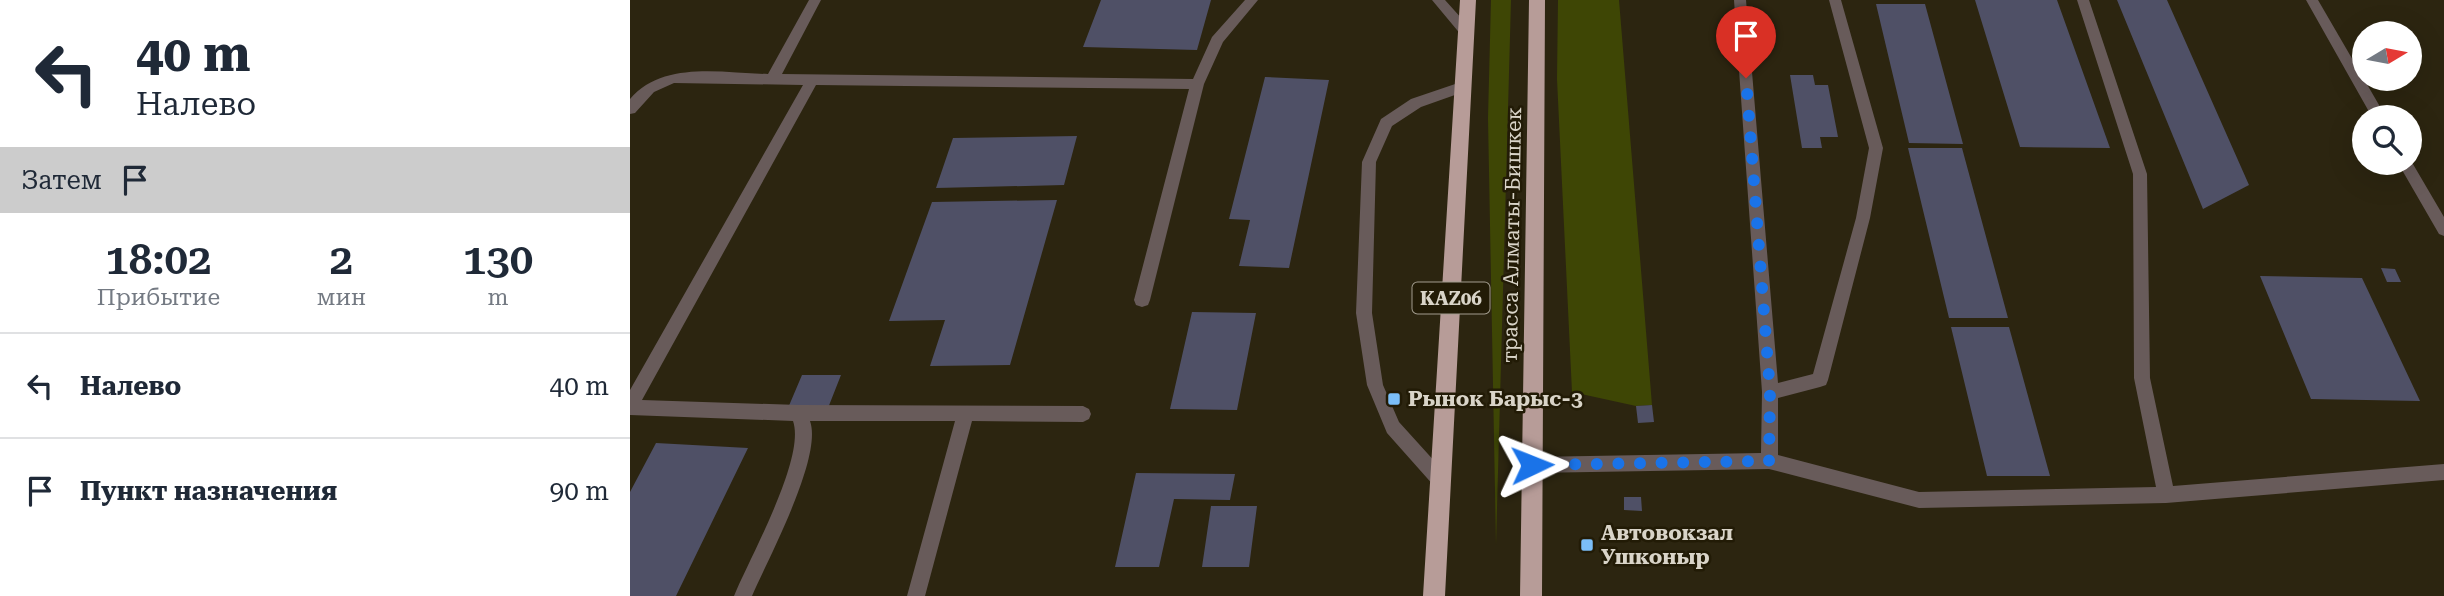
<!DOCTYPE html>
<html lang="ru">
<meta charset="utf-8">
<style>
:root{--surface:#fff;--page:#f6f6f7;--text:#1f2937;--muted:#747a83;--line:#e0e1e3}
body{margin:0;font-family:"Roboto Serif",serif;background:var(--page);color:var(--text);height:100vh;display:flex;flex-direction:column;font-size:26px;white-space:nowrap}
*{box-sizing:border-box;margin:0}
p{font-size:23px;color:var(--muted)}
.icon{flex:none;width:38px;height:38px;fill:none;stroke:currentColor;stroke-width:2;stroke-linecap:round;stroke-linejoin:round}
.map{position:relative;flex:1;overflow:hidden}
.side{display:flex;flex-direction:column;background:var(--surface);width:630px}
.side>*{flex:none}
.hud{background:#fff;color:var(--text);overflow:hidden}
.needle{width:46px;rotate:80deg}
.buttons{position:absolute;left:1722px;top:21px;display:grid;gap:14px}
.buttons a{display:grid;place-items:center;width:70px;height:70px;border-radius:50%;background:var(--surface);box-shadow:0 7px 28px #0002;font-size:35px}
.pin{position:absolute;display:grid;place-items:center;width:60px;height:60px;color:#fff;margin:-72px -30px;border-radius:50% 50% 50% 0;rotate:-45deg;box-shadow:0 0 7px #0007}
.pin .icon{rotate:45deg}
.me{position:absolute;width:77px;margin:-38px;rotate:88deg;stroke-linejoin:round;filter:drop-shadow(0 0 5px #0008)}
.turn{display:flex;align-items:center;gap:24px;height:147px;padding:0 21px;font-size:32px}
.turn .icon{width:91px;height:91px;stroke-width:2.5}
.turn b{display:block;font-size:49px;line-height:60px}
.then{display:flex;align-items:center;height:66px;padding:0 21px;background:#0003;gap:14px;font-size:26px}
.eta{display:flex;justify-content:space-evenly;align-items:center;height:119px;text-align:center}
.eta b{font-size:42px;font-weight:600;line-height:49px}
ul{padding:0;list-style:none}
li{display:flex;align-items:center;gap:21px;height:105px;padding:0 21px;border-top:2px solid var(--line)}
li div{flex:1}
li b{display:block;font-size:26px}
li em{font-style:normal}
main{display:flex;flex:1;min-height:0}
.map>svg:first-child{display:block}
.green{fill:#3e4605}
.building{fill:#4f5066}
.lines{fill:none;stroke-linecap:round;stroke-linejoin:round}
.service{fill:#685b5a;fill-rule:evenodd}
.trunk{fill:#b79c98;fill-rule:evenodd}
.route{stroke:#1a73e8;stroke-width:12;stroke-dasharray:0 21.6}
.poi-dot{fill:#7bbef8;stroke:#221b06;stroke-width:2.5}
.labels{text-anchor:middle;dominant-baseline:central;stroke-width:5;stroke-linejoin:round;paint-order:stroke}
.shield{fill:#221b06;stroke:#a29c8e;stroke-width:2}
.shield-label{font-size:19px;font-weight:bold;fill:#d9d4c8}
.street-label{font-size:21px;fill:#d9d4c8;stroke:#221b06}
.poi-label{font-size:21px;font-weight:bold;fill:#d9d4c8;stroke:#221b06;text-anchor:start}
</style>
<main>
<section class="side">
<div class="hud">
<div class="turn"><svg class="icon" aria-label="left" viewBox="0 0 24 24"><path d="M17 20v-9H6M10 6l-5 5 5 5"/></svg><div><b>40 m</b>Налево</div></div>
<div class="then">Затем<svg class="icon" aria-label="arrive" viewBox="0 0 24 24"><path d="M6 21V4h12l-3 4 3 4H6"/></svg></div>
</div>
<div class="eta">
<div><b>18:02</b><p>Прибытие</p></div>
<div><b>2</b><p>мин</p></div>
<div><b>130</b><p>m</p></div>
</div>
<ul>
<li><svg class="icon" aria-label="left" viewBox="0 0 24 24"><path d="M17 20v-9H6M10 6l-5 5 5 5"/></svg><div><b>Налево</b></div><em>40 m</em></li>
<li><svg class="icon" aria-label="arrive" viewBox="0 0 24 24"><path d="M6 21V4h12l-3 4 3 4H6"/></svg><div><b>Пункт назначения</b></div><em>90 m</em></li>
</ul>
</section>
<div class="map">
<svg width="1814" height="596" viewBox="0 0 1814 596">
<rect width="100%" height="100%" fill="#2c2510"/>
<path class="green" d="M861 0H881L866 545 858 118Z
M928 0H989L1022 405 1006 406 942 392 927 79Z"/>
<path class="building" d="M471 0H581L567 50 453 47Z
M1345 0H1427L1480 148 1390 147Z
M1487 0H1537L1619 185 1573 209Z
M1246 4H1295L1333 144 1279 143Z
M1160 75H1183L1185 85H1198L1208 137H1190L1192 148H1172Z
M635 77 699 80 659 268 609 266 620 220 599 219Z
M447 136 434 185 306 188 323 138Z
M1278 148H1332L1378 318H1319Z
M427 200 380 365 300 366 315 320 259 321 302 202Z
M1751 268 1765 269 1771 282H1757Z
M1630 276 1732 278 1790 401 1681 399Z
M562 312 626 313 607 410 540 409Z
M1321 327H1379L1420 476H1357Z
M172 375H211L198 408H158Z
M1022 405 1024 422 1008 423 1006 406Z
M26 443 118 448 46 596H0V492Z
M506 473 605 474 600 500 544 499 529 567H485Z
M994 497H1011L1012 511 994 510Z
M581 506H627L619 567H572Z"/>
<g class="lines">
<path class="service" d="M179 0H191L152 74 563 79 582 37 615 0H628L593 42 574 84 520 300 518 305 512 307 506 305 504 300 559 89 186 85 12 400 169 405 453 406 459 409 461 414 459 419 453 422 342 421 295 596H277L325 421H180C193 457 138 559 122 596H104C120 557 176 458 163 421L0 415V390L173 85 44 83 24 92 5 113 0 114V99C33 60 93 73 138 74Z
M802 0H815L842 30V36H832Z
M1104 0H1116L1148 383 1183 374 1226 218 1239 148 1199 0H1211L1253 148 1240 218 1198 380 1196 385 1190 387 1148 398V455L1289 492 1526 487 1504 378 1503 174 1447 0H1459L1517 174 1520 378 1543 486 1814 464V480L1536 503 1289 508 1139 469 902 473 896 471 893 465 896 459 902 457 1131 453 1132 392Z
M1676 0H1688L1756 117H1742Z
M834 81 841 86 839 90 791 107 762 126 746 162 742 313 753 385 769 422 817 475 820 481 817 487 811 489 805 487 757 433 737 385 726 313 732 162 751 119 781 99Z
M1780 159 1814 217V236L1809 234 1768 163H1780Z"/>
<path class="trunk" d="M830 0H846L815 596H793Z
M899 0H915L912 596H890Z"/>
</g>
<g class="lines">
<path class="route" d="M902 465 1139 461 1140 391 1116 78"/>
</g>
<g class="poi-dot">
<rect x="757" y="392" width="14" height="14" rx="3.5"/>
<rect x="950" y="538" width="14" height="14" rx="3.5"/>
</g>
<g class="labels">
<rect class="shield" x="782.5" y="282.5" width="77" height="31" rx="5"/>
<g class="shield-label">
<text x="821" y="298">KАZ06</text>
</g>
<g class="street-label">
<text transform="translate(882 235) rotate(-89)">трасса Алматы-Бишкек</text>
</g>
<g class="poi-label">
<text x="778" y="399">Рынок Барыс-3</text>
<text x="971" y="533">Автовокзал<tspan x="971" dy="24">Ушконыр</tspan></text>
</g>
</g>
</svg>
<div class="buttons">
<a><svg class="needle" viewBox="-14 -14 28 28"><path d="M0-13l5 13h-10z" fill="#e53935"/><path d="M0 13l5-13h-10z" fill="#747a83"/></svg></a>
<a><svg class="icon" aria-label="search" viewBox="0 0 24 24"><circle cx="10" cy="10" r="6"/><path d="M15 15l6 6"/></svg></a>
</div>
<div class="pin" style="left:1116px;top:78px;background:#d93025"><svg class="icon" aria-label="arrive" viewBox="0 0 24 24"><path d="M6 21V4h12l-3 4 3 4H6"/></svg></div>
<svg class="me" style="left:902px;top:465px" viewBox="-20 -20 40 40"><path d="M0-17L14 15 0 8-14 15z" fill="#1a73e8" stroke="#fff" stroke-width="4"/></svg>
</div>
</main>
